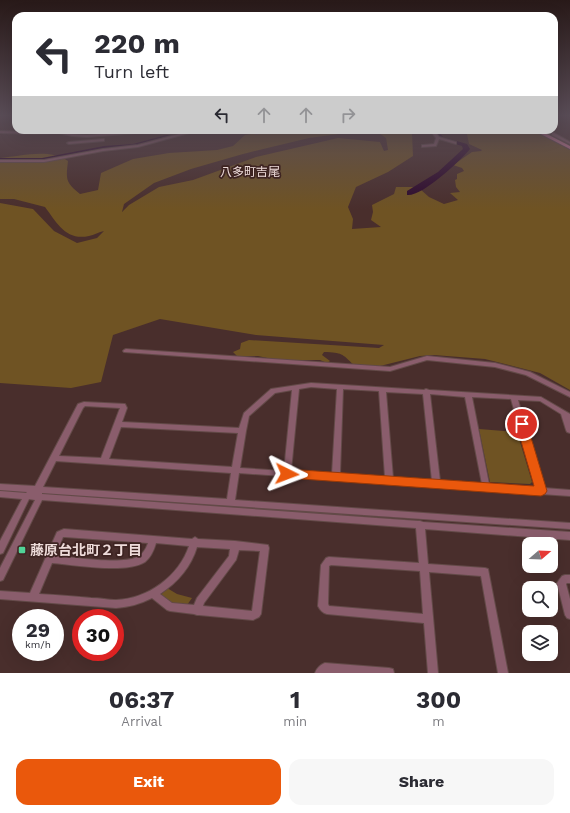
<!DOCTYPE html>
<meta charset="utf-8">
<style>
:root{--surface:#fff;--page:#f7f7f7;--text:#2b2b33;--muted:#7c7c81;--accent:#ea580c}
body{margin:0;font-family:"Work Sans","Noto Sans JP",sans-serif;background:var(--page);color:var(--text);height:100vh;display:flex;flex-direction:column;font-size:15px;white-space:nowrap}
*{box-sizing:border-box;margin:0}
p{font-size:13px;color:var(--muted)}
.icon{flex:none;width:22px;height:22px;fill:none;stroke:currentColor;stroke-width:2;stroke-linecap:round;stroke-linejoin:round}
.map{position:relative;height:673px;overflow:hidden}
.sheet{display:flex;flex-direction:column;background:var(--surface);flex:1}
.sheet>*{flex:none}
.top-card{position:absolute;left:12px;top:12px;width:546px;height:122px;border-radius:12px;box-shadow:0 4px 16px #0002;background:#fff;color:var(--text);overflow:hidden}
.needle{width:26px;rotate:71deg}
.controls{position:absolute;left:522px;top:537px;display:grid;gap:8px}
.controls a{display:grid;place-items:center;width:36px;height:36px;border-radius:8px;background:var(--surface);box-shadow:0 4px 16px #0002;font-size:20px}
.speed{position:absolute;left:12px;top:609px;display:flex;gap:8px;font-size:20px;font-weight:700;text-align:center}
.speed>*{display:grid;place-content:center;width:52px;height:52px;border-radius:50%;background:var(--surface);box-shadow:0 4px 16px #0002;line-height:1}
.speed small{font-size:10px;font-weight:400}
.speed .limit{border:6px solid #d22;background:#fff;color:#111}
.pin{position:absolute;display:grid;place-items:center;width:34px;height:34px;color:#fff;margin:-17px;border:2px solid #fff;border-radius:50%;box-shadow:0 1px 4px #0007}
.me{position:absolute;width:44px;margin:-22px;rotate:93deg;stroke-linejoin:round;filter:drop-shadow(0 0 3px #0008)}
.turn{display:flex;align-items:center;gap:14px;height:84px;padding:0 16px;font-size:18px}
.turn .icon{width:52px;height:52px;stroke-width:2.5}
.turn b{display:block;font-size:28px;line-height:34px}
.lanes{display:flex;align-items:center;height:38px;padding:0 16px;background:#0003;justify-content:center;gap:20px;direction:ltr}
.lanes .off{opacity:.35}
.eta{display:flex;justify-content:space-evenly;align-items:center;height:68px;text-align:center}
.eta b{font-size:24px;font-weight:700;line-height:28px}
.primary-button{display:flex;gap:8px;margin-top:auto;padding:8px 16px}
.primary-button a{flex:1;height:46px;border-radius:12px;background:var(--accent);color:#fff;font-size:16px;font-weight:700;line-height:46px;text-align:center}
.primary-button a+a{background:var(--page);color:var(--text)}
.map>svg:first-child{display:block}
.green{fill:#6f5323;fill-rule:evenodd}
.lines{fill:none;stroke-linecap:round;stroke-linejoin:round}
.river{fill:#2d092c;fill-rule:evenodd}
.minor-casing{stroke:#634a48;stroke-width:2}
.major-casing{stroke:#634a48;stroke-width:2}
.minor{fill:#8a5d6c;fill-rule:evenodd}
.major{fill:#da80a1;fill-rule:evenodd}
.route{fill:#ea580c;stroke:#983908}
.poi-dot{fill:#51d397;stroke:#3e2422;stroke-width:1.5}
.labels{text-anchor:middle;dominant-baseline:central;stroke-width:3.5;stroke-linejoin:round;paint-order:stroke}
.far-quarter-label{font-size:12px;fill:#eedcda;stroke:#3e2422}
.near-poi-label{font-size:14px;font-weight:bold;fill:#eedcda;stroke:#3e2422;text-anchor:start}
</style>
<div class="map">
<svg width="570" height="673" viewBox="0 0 570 673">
<rect width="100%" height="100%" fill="#492e2c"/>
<path class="green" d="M277 130H409L412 133 413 156 388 172 356 187 348 207 353 219 352 229 381 227 371 220 373 212 372 205 394 194 396 187H412L420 189 429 197 444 204 458 200 450 193 460 192 456 187 455 180 457 179V174L464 171 462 168 453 165 472 152 481 151 482 150 469 144 467 134 475 130H532L570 150V390L540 373 485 359 434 355 420 356 380 366 354 365C341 353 343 353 324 352L322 355 330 361 327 363 320 360H277L258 356H237L233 352 240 349 241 343 249 340 379 348 384 345 256 335 160 319 113 335 101 382 71 388 0 383V203L33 209 54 231 77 243 97 238 104 231C99 232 94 235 89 236 66 241 57 223 45 207L14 199H0V158C22 156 49 148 68 161 66 179 65 182 80 194L98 190 101 173 133 159 169 153 217 150 233 146 245 135ZM376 131 386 138 388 150 384 151 380 142 338 138 256 157 193 180 159 187 129 205 122 212 124 204 154 183 191 169 243 154 309 138 354 132Z
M479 429 517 432 532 482 530 484 490 482Z
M167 588 177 594 192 598 187 605H174L159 597Z"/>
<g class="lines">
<path class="river" d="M184 130H194L133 148 104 150 42 162H0V158H42L104 146 133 144Z
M437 130H445L440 133 443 137 467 144 470 149C461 160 422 197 407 195V191L438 172 463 149 462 146 439 139 433 133Z"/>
<defs>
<path id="minor" d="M181 130 183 131 182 132 176 134 138 133 87 137 72 136 58 133 35 134 0 133V131L35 132 58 131 72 134 87 135 138 131 176 132Z
M194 130H200L138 147 103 151 44 162H0V160H44L103 149 138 145Z
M252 130H256L259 133 256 134Z
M437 130H442L436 133 439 137 456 142V144L439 139 436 146 422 147V145H423L434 144 436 138 432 133Z
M552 133H554L570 142V144L552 135Z
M103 139H104V141L69 144 67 143 69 142Z
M126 349 390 367 427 356 495 363 530 372 570 392V397L526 375 495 367 427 360 390 371 124 352 123 351 124 350Z
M311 383 424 390 426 389 429 390 541 397 570 414V433L567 432 566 430 561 414 540 401 518 400 544 488 570 490V496L239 473 235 500 570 523V529L42 493V494L418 521H420L423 522 570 532V540L425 529 428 564 485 568 488 569 508 673H498L481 576 429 572 438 673H428L424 623 327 614C323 613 320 610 318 606L321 565 326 558 329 557 419 563 416 528 42 500 3 580 0 581V568L35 500 29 499 3 553 0 554V541L22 499 0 497V491L26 493 27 492 0 490V484L35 486 78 404 84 402 125 404 127 408 122 422 239 428 244 413 271 389ZM311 387 337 389 332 474 291 471 299 389ZM343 389 379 391 385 477 340 474ZM292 390 284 471 240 468 246 431 249 416 275 393ZM386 392 423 394 432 481 393 478ZM430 394 465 397 482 484 440 481ZM472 397 511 399 536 488 489 484ZM85 406 120 408 101 458 59 456 83 408ZM121 427 238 433 232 467 109 459ZM56 461 231 473 227 499 43 487ZM331 565 420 571 423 614 329 606 328 604 329 566Z
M64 529 192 539 195 537 198 539 235 541 268 545 269 548 261 614 259 617 253 620 199 615H197L194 614 170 611 167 610 152 598C140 604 129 607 116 608L0 599V591L30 593 57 532ZM63 537H65L148 543C146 549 142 555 137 557 121 565 74 557 55 556ZM156 543 189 546C179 576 148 599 116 600 108 600 100 598 91 598 74 596 56 595 39 594L52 563C75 565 126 574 145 562 151 557 154 550 156 543ZM197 547 230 549 229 556 197 598 194 605 172 603 160 594C178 582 191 567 197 547ZM239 550 260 551 252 611 203 606 204 603 236 560Z
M565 575H570V583H567L566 584 570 599V619L567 618 565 615 557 583 562 576Z
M325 663 389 668 393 669 394 673H315C317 668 320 665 325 663Z"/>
<path id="major" d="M533 130H539L570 146V149Z"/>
</defs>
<use href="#minor" class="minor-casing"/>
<use href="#major" class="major-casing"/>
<use href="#minor" class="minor"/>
<use href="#major" class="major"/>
</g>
<linearGradient id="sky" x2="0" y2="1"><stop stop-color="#281918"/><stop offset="0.55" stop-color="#594c56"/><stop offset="1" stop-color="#594c56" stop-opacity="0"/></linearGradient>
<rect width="570" height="209" fill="url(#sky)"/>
<path class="route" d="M522 420 525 421 527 424 547 491 545 494 541 496 287 478 283 477 281 474 283 471 287 469 534 486 516 424 518 421Z"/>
<rect class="poi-dot" x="18" y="546" width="8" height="8" rx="2"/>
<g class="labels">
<g class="far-quarter-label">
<text x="250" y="172">八多町吉尾</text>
</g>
<g class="near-poi-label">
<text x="30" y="550">藤原台北町２丁目</text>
</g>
</g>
</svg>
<div class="controls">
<a><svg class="needle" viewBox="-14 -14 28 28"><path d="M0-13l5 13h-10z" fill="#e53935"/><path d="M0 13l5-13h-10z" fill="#7c7c81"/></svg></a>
<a><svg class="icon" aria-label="search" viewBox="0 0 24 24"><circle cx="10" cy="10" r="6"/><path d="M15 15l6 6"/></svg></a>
<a><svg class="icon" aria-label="layers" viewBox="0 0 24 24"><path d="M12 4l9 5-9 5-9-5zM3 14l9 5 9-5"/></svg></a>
</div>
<div class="speed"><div>29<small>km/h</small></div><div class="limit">30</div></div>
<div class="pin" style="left:522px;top:424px;background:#d93025"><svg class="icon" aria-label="arrive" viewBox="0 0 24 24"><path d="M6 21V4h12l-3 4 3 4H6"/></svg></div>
<svg class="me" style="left:287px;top:474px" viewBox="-20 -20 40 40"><path d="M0-17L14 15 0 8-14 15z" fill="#ea580c" stroke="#fff" stroke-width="4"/></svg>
<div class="top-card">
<div class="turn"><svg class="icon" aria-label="left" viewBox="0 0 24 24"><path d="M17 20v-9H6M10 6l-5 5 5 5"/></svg><div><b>220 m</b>Turn left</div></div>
<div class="lanes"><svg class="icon" aria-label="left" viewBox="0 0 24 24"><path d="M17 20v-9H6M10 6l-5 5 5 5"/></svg><svg class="icon off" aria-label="ahead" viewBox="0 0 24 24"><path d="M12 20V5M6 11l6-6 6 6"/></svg><svg class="icon off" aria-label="ahead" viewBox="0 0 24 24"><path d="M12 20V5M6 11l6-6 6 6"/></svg><svg class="icon off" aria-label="right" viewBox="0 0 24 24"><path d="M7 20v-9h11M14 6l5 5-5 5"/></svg></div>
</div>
</div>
<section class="sheet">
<div class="eta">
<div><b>06:37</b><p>Arrival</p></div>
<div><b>1</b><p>min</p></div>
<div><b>300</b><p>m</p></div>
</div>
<div class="primary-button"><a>Exit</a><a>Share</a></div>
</section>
